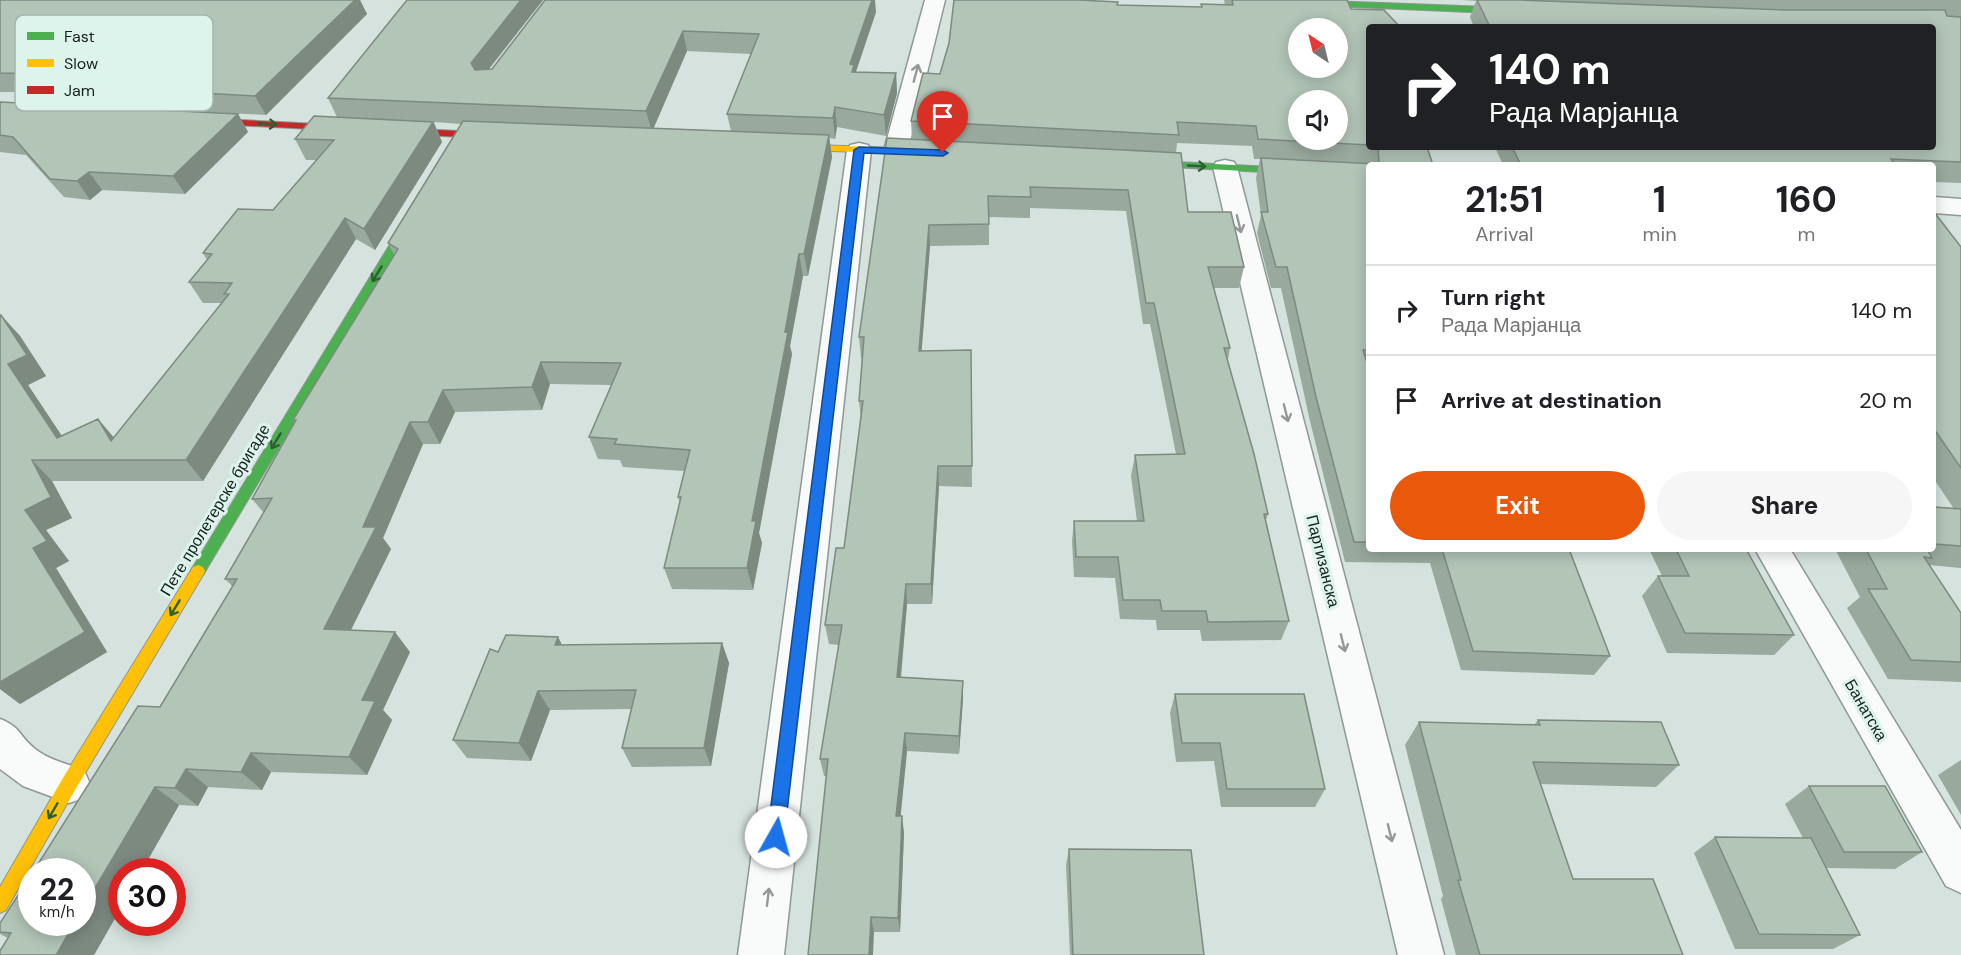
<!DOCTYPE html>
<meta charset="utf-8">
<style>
:root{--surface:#fff;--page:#f6f6f6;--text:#202124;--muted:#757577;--line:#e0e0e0;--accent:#ea580c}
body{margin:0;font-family:"DM Sans",sans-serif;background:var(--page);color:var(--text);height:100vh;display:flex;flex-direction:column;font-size:22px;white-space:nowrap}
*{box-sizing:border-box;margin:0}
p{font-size:20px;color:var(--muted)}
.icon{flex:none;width:33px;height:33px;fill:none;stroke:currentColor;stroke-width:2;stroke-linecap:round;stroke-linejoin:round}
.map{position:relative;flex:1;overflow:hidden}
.side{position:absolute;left:1366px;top:162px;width:570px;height:390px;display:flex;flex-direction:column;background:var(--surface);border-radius:6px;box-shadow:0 3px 15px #0003}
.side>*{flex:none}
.guide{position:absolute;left:1366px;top:24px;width:570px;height:126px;border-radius:6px;box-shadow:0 3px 15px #0003;background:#202124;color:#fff;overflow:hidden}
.needle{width:39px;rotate:325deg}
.tools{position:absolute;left:1288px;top:18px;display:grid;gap:12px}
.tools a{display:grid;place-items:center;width:60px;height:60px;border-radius:50%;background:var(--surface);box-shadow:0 3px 15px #0003;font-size:30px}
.speed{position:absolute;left:18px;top:858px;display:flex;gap:12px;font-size:30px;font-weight:700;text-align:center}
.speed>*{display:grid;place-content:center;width:78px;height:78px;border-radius:50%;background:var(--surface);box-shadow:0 3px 15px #0003;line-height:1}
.speed small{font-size:15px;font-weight:400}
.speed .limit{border:9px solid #d22;background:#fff;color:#111}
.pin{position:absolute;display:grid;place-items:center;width:51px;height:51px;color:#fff;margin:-62px -26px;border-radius:50% 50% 50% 0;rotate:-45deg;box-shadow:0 0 6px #0007}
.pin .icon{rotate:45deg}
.me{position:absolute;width:66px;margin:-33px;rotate:7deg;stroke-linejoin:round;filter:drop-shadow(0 0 4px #0008)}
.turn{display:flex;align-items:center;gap:21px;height:126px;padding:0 24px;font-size:27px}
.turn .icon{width:78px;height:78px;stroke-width:2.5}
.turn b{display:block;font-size:42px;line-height:51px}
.eta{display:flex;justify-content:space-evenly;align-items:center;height:102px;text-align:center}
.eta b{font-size:36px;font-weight:700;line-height:42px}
.action{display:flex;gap:12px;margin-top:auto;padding:12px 24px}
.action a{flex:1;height:69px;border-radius:36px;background:var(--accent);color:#fff;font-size:24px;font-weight:700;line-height:69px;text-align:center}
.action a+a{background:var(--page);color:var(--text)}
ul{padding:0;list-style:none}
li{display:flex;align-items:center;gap:18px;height:90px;padding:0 24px;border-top:2px solid var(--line)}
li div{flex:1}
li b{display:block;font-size:22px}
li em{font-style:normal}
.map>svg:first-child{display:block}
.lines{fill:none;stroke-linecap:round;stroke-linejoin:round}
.street-casing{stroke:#8e9895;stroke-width:3}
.fast-casing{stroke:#8e9895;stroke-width:2}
.slow-casing{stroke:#8e9895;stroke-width:2}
.jam-casing{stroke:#8e9895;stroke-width:2}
.street{fill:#f9fbfa;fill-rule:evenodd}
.fast{fill:#4caf50;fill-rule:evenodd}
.slow{fill:#ffc107;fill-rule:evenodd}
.jam{fill:#c62828;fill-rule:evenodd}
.wall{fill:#99a99d;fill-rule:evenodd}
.shaded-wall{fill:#7d8a80}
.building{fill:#b2c5b7;stroke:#7d8a80;stroke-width:1.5;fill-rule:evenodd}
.oneway{stroke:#949897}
.oneway2{stroke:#2f6034}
.route{fill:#1a73e8;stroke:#114b97;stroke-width:1.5}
.labels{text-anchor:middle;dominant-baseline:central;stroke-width:6;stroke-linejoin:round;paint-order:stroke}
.street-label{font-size:16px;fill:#18201e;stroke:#ddf4ed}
.key{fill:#ddf4ed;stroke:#a2b4af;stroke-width:1.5}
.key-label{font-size:16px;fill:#18201e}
</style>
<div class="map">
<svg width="1961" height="955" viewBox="0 0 1961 955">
<rect width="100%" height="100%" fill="#d5e2de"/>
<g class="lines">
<defs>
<path id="street" d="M925 0H945L908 150 905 155 896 157 887 155 884 150Z
M859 143 868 145 871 150 784 955H738L847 150 850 145Z
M1225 160 1234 162 1237 167 1444 955H1398L1213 167 1216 162Z
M1934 197 1961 199V215L1934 213Z
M1755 549H1790L1961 830V893L1946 886Z
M0 719C21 727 19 736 35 749 49 760 67 764 84 770L90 784 84 798 69 803 23 786 0 769Z"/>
<path id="fast" d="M1233 0H1301L1517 8 1521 11 1517 14 1237 2Z
M1138 160 1370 172V178L1134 165 1133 163Z
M416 207 421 210 203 575 198 577 193 575 191 571 193 567 411 210Z"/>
<path id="slow" d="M787 144 930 149 935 152 930 155 783 149 782 147Z
M198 565 203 567 205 571 203 575 75 790 6 910 0 913V887L63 778 193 567Z"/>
<path id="jam" d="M200 118 499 133 504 136 499 139 197 123V119Z"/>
</defs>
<use href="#street" class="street-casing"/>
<use href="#fast" class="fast-casing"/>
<use href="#slow" class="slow-casing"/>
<use href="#jam" class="jam-casing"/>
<use href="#street" class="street"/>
<use href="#fast" class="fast"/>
<use href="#slow" class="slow"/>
<use href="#jam" class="jam"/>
</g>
<path class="wall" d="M0 0H360L367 14 266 115 30 102 23 92H0Z
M407 0H543L488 69H492L545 0 876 12 856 72 896 73 897 93 886 136 837 127 835 139 829 138 832 157 808 276H803L790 346 792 354 759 533 762 543 753 590 672 589 664 568 680 503 678 497 684 471 623 467 620 460 598 459 589 437 611 385 550 384 542 410 455 412 440 444H423L383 538 391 549 351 630 410 652 383 710 392 720 367 775 271 772 262 790 208 787 198 806 179 805 141 872H122V906L94 955H0L8 938 0 934V923L160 707 233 587 225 579 264 513 252 499 295 422 293 420 394 255 388 243 461 124 434 122 442 142 375 250 356 239 203 481H52L72 518 46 530 69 561 56 568 107 652 20 704 0 689V315L20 336 46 376 28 385 62 436 98 419 114 438 222 303H203L189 282 207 260 203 253 273 210 317 160H306L295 139 337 117 328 98ZM687 51 751 54 727 114 731 131 653 128Z
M1224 0H1347L1351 9 1370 27V147H1427L1433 165H1370V549H1569L1610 656 1594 675 1461 670 1430 563 1345 562 1309 417 1281 288H1271L1257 233 1261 215 1256 178 1260 159H1254L1252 146 1177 143 1176 153 1188 212 1244 267 1239 288H1214L1230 348 1228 360 1268 514 1266 520 1289 621 1281 640 1202 641 1200 630H1157L1156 620 1120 619 1115 578 1074 577 1072 541 1074 521H1137L1131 476 1135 455 1176 454 1150 324H1143L1126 211 1030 208V218L989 217V245L930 246 921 351 971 350 972 487 939 486 932 604H907L901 678 963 681V699L959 754 907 751 900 816 904 833 900 932H874L826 776H824L820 759 839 645 829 644 825 625 844 548 861 419 859 401 862 358H861L859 337 912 140 911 121 940 74 1117 5 1201 7V4L1225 5Z
M1462 0H1961V183L1934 182V165H1503L1495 147H1934V27H1474L1470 17 1476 1Z
M0 102 238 114 248 132 185 194 102 190 90 200 64 197 26 155 0 152Z
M1934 212 1961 247V568L1929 565 1961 613V682L1888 679 1847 608 1860 597 1835 549H1934V507L1954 509 1934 479Z
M1649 549H1746L1794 635 1774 655 1667 653 1642 596 1658 576H1662Z
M558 637 562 645 722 643 729 663 711 766 632 767 622 748 631 709 550 710 531 761 467 758 453 740 498 652Z
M1175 694 1325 789 1315 807H1221L1214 761 1176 762 1170 713Z
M1538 720 1679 765 1656 787 1541 784 1573 879 1683 955H1456L1441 899 1443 896 1405 745 1419 722 1534 725Z
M1961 760V815L1938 775Z
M1809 786 1922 852 1895 869 1826 868 1860 935 1833 949H1735L1694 853 1715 837 1803 838 1785 804Z
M1069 849 1204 955H1070L1066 865Z"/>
<path class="shaded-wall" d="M355 0H360L367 14 266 115 255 96Z
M521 0H543L478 83 471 63Z
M872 0H875L876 12 855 74 856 85 850 64Z
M683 31 687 51 652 132 646 111Z
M896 73 897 93 886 136 884 115Z
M835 107 837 127 835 139 833 118Z
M238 114 248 132 185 194 173 176Z
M433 122 442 142 375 250 364 229Z
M829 135 832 157 808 276 804 254Z
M89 172 102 190 90 200 77 181Z
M345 218 356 239 203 481 186 460Z
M929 225 930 246 920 372 919 351Z
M799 254 803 276 790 346 792 354 759 533 762 543 753 590 747 568 752 521Z
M1 315 20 336 46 376 28 385 77 459 57 438 8 364Z
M541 362 550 384 542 410 532 387Z
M443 390 455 412 440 444 428 422Z
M98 419 116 440 130 462 111 441Z
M410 422 423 444 383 538 391 549 341 650 324 629 363 527Z
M32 460 52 481 72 518 46 530 69 561 56 568 107 652 20 704 0 689V682L33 548 25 510Z
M938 466 939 486 932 604 931 584Z
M906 584 907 604 899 696 897 677Z
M395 632 410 652 383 710 392 720 367 775 349 757 362 700Z
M558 637 568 657 555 645Z
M722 643 729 663 711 766 704 748Z
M963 681V699L959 754V736Z
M538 691 550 710 531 761 519 743Z
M905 733 907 751 899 833 896 816Z
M251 753 271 772 262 790 241 772Z
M186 769 208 787 198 806 175 788Z
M155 787 179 805 141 872H122V906L94 955H56L75 922H82V910Z
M902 816 904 833 900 932 898 918Z
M871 917 874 932 873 955H869Z"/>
<path class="building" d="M0 0H355L255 96 17 83 43 74 0 73Z
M407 0H521L471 63 475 70 492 69 545 0H872L850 64 854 65 852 72 896 73 884 115 835 107 833 118 727 114 759 34 683 31 646 111 328 98Z
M954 0H1079L1118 2 1117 5 1202 7 1201 4 1233 5 1232 0H1347L1351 9 1384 10 1400 27H1370V145L1258 139 1256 126 1177 122 1179 135 911 121 923 73 940 74 949 43ZM1299 28H1338V68H1299ZM1299 100H1338V140H1299Z
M1477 0H1520L1784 10H1945L1947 16 1961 17V162L1891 159 1896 165H1521L1512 147H1934V27H1490Z
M0 102 238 114 173 176 89 172 77 181 50 179 13 137 0 135Z
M314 116 433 122 364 229 345 218 186 460H32L51 497 25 510 47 541 33 548 85 632 0 682V315H1L27 355 8 364 57 438 98 419 111 441 229 294H224L232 283 189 282 212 254 203 253 238 209 273 210 334 140 295 139Z
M463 121 829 135 804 254H799L785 332H788L752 521H756L747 568H664L681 497H678L690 450 614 444 617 439 589 437 621 363 541 362 532 387 443 390 428 422H410L363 527H376L324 629 395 632 362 700 375 701 349 757 251 753 241 772 186 769 175 788 155 787 82 910V872H33L138 706 160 707 237 579H225L272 498 252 499 296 420H293L398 249 388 243Z
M887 138 1181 153 1188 212H1231L1244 267H1208L1230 348H1224L1254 454 1268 514H1264L1289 621 1208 622 1206 611H1162L1160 600H1123L1118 557H1076L1074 521H1144L1135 455 1185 454 1154 303H1146L1128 190 1030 187 1031 197 988 196 989 224 929 225 919 351 971 350 972 466H938L931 584H906L897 677 963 681 959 736 905 733 896 816H902L898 918 871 917 869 955H808L828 759H820L842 625H825L836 548H844L863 401H859L864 337H859Z
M1378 147H1427L1433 165H1370V237H1367L1370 245V350H1363L1370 372V542H1354L1316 397 1287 267H1276L1261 212H1268L1261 158 1376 164 1379 162Z
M1934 212 1961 247V468L1934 429Z
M1934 507 1961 509V546L1934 544Z
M1442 549H1569L1610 656 1473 651Z
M1676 549H1746L1794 635 1685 633 1658 576H1689Z
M1866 549H1927L1932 558 1924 557 1961 613V662L1911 660 1868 589H1887Z
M506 635 558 637 555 645 722 643 704 748H622L636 690 538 691 519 743 453 740 490 649 498 652Z
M1175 694H1304L1325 789H1227L1220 743H1182Z
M1538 720 1661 722 1679 765 1533 762 1573 879H1653L1683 955H1480L1458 880H1461L1419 722 1540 725Z
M1809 786H1885L1922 852H1844Z
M1715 837 1811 838 1860 935 1759 934Z
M1069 849 1191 850 1204 955H1073Z
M32 874V922H75L56 955H0V951L11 933 0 932V923Z"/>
<defs><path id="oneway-shaft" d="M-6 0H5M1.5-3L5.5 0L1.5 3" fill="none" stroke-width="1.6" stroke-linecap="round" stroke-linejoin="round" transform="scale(1.5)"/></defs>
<g class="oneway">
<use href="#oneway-shaft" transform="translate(916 73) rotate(-75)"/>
<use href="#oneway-shaft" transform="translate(1239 224) rotate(76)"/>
<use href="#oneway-shaft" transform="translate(1286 413) rotate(76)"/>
<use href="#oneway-shaft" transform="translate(1343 643) rotate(76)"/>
<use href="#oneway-shaft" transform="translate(1390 833) rotate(76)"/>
<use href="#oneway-shaft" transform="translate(768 897) rotate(-83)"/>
</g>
<g class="oneway2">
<use href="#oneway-shaft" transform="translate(268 124) rotate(3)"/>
<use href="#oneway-shaft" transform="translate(1197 166) rotate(3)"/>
<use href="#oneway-shaft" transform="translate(377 274) rotate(121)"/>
<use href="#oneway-shaft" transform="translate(276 441) rotate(121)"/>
<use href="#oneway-shaft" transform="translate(175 608) rotate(121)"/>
<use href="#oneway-shaft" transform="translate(53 811) rotate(120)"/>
</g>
<path class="route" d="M859 147 943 150 948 153 943 156 864 153 784 837 782 843 776 845 769 843 767 837 854 150Z"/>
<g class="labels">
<g class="street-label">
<text transform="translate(215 510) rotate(-59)">Пете пролетерске бригаде</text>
<text transform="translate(1323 561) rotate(76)">Партизанска</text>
<text transform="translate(1866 710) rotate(60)">Банатска</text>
</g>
</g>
<rect x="15" y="15" width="198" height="96" rx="9" class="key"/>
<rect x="27" y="32" width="27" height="8" fill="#4caf50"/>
<rect x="27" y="59" width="27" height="8" fill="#ffc107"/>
<rect x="27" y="86" width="27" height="8" fill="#c62828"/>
<g class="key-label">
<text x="64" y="42">Fast</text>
<text x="64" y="69">Slow</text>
<text x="64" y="96">Jam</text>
</g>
</svg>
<div class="tools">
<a><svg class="needle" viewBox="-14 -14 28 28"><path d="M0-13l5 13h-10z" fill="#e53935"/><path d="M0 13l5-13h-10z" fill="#757577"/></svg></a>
<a><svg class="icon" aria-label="sound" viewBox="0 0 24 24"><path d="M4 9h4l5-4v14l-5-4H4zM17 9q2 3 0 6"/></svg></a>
</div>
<div class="speed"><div>22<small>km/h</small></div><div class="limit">30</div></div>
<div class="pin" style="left:943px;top:153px;background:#d93025"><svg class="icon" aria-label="arrive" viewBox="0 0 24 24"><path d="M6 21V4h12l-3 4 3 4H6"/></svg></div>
<svg class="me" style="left:776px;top:837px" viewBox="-20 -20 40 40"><circle r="19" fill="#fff"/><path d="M0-13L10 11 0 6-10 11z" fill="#1a73e8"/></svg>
<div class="guide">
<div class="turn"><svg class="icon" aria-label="right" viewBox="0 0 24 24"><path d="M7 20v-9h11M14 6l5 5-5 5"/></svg><div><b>140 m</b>Рада Марјанца</div></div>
</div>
<section class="side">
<div class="eta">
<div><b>21:51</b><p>Arrival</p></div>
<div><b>1</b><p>min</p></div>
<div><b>160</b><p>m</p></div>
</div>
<ul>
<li><svg class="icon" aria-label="right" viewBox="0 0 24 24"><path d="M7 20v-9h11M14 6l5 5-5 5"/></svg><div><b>Turn right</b><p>Рада Марјанца</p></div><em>140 m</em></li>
<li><svg class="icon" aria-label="arrive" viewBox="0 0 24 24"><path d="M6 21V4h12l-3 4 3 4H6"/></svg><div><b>Arrive at destination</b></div><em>20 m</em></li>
</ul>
<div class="action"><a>Exit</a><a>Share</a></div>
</section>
</div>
